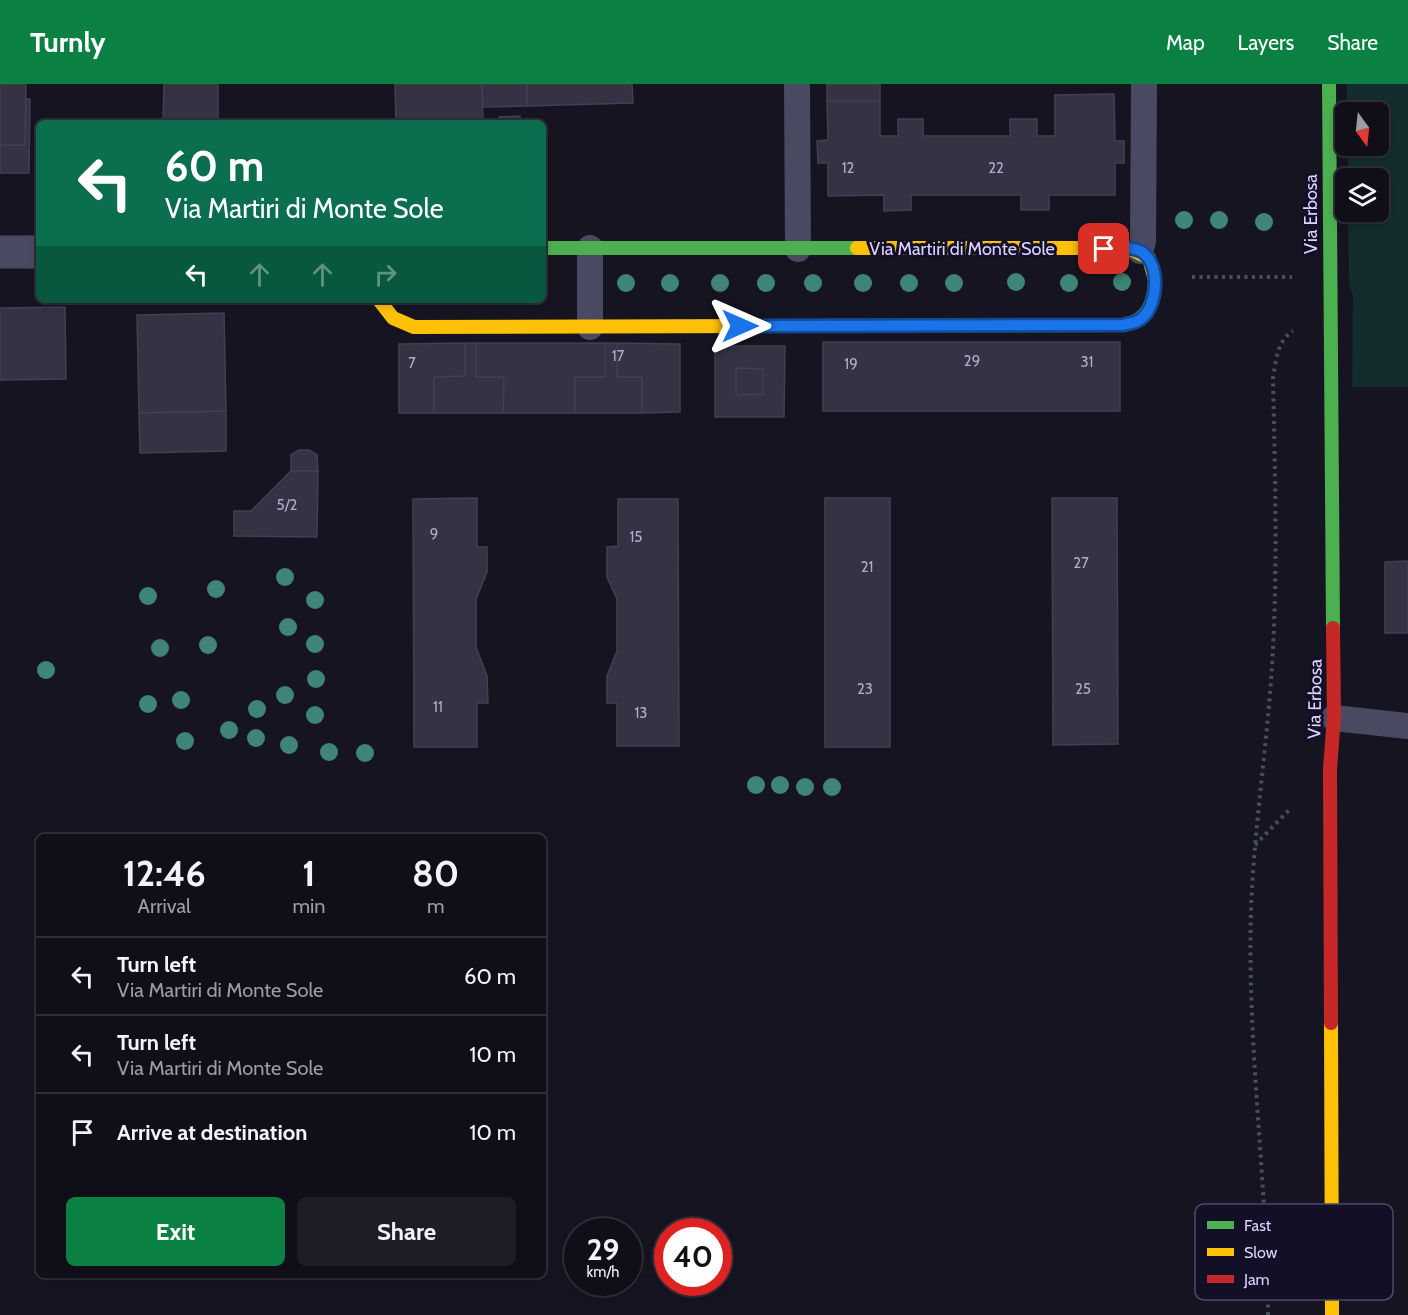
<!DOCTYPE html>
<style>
:root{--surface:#100f19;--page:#1e1d26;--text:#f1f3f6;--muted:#9c9ca2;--line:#302f38;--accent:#0b8043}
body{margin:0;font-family:Cabin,sans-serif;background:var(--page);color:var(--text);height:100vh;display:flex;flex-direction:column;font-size:22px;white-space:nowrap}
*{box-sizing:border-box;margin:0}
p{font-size:20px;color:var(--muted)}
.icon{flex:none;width:33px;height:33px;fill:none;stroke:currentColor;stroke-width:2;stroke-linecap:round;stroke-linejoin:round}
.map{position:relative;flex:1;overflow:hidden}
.sheet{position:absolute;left:36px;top:750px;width:510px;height:444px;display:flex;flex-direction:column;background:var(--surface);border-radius:9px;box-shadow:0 3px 9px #0003,0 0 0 2px var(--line)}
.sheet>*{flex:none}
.top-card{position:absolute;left:36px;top:36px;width:510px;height:183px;border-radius:9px;box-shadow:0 3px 9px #0003,0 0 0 2px var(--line);background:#0b6e4f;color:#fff;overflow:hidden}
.needle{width:39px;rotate:165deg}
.buttons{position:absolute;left:1335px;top:18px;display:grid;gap:12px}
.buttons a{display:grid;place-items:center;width:54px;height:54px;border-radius:9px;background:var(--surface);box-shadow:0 3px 9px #0003,0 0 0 2px var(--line);font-size:30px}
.speed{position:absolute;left:564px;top:1134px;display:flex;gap:12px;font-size:30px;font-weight:700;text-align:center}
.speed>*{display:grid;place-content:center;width:78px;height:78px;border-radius:50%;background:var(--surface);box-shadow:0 3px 9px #0003,0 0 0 2px var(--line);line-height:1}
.speed small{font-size:15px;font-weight:400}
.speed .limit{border:9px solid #d22;background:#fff;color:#111}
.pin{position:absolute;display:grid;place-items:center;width:51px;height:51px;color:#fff;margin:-26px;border-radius:12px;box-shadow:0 3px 9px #0006}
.me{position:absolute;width:66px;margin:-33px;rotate:90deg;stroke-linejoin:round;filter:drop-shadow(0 0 4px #0008)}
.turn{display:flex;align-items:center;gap:21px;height:126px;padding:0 30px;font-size:27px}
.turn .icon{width:78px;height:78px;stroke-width:2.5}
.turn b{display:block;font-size:42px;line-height:51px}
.lanes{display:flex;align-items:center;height:57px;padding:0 30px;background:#0003;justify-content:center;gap:30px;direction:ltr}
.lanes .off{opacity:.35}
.eta{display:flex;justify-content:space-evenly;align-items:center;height:102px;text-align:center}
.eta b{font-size:36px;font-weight:700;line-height:42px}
.cta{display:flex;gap:12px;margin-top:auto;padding:12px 30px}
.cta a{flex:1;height:69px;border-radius:9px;background:var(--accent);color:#fff;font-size:24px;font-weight:700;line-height:69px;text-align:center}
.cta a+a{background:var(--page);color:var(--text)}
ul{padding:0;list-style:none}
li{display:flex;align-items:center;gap:18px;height:78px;padding:0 30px;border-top:2px solid var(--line)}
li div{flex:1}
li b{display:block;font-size:22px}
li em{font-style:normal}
header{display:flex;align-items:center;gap:36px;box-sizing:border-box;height:84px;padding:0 30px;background:var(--accent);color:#fff}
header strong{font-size:28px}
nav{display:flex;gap:33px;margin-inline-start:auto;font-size:21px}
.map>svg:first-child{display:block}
.green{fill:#132c2d}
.building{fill:#343243;stroke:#433f54;stroke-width:1.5;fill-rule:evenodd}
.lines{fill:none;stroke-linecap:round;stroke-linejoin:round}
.path{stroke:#44505f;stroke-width:4;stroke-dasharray:3 4.5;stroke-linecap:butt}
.lane{stroke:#4a4962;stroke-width:26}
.street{stroke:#4a4962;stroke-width:33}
.fast{stroke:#4caf50;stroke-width:14}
.slow{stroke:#ffc107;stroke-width:14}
.jam{stroke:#c62828;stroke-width:14}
.tree{fill:#3e8478}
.route-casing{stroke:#114b97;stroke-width:15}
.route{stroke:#1a73e8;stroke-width:10}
.labels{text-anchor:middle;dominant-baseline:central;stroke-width:6;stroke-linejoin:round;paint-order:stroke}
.number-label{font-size:15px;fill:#b0acd0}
.street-label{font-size:18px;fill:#d9d4ff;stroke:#130f26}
.key{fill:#130f26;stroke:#4e4a67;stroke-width:1.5}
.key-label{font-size:16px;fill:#d9d4ff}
</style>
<header>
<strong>Turnly</strong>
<nav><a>Map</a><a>Layers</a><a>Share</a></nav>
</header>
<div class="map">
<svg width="1408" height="1231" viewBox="0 0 1408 1231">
<rect width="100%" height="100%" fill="#161421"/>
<path class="green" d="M1347 0H1408V303H1352L1353 213 1349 200 1348 128H1378V94H1348V62H1378V28H1347Z"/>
<path class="building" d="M0 0H26L25 61H0Z
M164 0H218V39H163Z
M395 0H482L483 39H396Z
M482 0H527V22L483 23Z
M527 0H632L633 19 527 22Z
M827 0H880V17H827Z
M1114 10 1115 57H1124V79H1115V111H1049V126H1021V111H911V126L884 127V111L828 112V79H818L817 57 828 56 827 17H880V52H898V35H923V52H1010V35H1037V52H1055V11Z
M26 15H30L29 89H0V61H25Z
M520 32V39H499V33Z
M65 223 66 295 0 296V224Z
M224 229 226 327 139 329 137 231Z
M823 258H1120V327H823Z
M465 259V292L434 293V329H399V260Z
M465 259H476V293H504L503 329H434V293L465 292Z
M476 259H605V293H575V329H503L504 293H476Z
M605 259H617V293H642V329H575V293H605Z
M617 259 680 260V328L642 329V293H617Z
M715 262H785L784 333H715ZM736 284 763 285V310L736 311Z
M736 284 763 285V310L736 311Z
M226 327V367L140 369 139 329Z
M299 366H309L317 371 318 387H291V371Z
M291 387H318L317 453 234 452V427H251Z
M477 414V463H487V488L476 515V563L487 592 488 619H477V663H414L413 415Z
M825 414H890V663H825Z
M1052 414H1117L1118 660 1053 661Z
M618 415H678L679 662H617V619H607V592L617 567V515L607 493V463L618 462Z
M1408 477V549H1385V478Z"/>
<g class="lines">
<path class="path" d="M1192 193H1292
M1255 761 1290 725
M1268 1231C1267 1096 1247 961 1251 826 1254 744 1267 663 1272 582 1278 486 1275 390 1273 294 1276 277 1277 257 1293 247"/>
<path class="lane" d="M797 0 798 165
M590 164V243
M1140 167 1143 158 1144 0
M1334 634 1408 642"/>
<path class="street" d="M0 168H39"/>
<path class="fast" d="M1329 0 1333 544
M543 164H857
M780 242 1123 241C1148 237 1154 219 1155 196"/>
<path class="slow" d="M857 164H1128L1149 174 1155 196
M379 216 393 234 414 243 780 242
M1331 939 1332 1231"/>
<path class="jam" d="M1331 939 1330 684 1334 634 1333 544"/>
</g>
<g class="tree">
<circle cx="1184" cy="136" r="9"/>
<circle cx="1219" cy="136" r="9"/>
<circle cx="1264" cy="138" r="9"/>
<circle cx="1016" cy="198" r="9"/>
<circle cx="1122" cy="198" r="9"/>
<circle cx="626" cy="199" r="9"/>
<circle cx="670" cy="199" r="9"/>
<circle cx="720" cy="199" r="9"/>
<circle cx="766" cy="199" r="9"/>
<circle cx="813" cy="199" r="9"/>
<circle cx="863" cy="199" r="9"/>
<circle cx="909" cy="199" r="9"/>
<circle cx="954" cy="199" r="9"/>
<circle cx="1069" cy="199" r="9"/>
<circle cx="285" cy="493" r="9"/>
<circle cx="216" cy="505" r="9"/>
<circle cx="148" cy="512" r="9"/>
<circle cx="315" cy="516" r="9"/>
<circle cx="288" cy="543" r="9"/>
<circle cx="315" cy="560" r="9"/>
<circle cx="208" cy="561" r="9"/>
<circle cx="160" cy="564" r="9"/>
<circle cx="46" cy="586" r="9"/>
<circle cx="316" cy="595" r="9"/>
<circle cx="285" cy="611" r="9"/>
<circle cx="181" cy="616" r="9"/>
<circle cx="148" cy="620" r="9"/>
<circle cx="257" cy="625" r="9"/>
<circle cx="315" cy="631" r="9"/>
<circle cx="229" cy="646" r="9"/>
<circle cx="256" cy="654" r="9"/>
<circle cx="185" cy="657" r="9"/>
<circle cx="289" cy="661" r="9"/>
<circle cx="329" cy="668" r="9"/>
<circle cx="365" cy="669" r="9"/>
<circle cx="756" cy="701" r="9"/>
<circle cx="780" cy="701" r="9"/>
<circle cx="805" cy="703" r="9"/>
<circle cx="832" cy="703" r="9"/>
</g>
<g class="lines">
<defs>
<path id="route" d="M740 242 1123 241C1131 239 1138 239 1144 232 1158 218 1160 180 1142 168 1131 162 1116 164 1104 165"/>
</defs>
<use href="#route" class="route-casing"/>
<use href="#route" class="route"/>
</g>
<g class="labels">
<g class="number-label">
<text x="848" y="84">12</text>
<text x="996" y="84">22</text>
<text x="618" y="272">17</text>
<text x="972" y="277">29</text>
<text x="1087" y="278">31</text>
<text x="412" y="279">7</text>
<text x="851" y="280">19</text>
<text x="287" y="421">5/2</text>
<text x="434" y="450">9</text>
<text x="636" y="453">15</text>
<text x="1081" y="479">27</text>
<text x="867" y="483">21</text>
<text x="865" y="605">23</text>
<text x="1083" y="605">25</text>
<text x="438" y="623">11</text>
<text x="641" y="629">13</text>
</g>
<g class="street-label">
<text transform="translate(1311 130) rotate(-90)">Via Erbosa</text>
<text x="962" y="165">Via Martiri di Monte Sole</text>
<text transform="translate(1315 615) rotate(-89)">Via Erbosa</text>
</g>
</g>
<rect x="1195" y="1120" width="198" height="96" rx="9" class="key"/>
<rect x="1207" y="1137" width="27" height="8" fill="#4caf50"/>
<rect x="1207" y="1164" width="27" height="8" fill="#ffc107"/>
<rect x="1207" y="1191" width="27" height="8" fill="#c62828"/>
<g class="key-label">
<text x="1244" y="1147">Fast</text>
<text x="1244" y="1174">Slow</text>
<text x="1244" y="1201">Jam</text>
</g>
</svg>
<div class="buttons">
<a><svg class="needle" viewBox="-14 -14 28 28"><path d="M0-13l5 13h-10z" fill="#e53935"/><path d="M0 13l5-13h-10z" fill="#9c9ca2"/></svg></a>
<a><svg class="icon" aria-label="layers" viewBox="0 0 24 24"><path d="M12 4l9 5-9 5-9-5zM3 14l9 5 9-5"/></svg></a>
</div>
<div class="speed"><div>29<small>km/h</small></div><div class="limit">40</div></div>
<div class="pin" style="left:1104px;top:165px;background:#d93025"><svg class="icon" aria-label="arrive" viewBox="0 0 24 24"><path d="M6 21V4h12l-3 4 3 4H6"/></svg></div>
<svg class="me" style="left:740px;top:242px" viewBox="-20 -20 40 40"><path d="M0-17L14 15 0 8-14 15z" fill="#1a73e8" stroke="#fff" stroke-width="4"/></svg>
<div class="top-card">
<div class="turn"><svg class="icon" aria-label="left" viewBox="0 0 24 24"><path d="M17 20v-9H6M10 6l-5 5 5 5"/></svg><div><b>60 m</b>Via Martiri di Monte Sole</div></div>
<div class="lanes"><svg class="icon" aria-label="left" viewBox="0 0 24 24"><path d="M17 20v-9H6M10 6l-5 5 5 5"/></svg><svg class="icon off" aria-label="ahead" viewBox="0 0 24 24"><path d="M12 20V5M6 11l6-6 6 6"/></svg><svg class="icon off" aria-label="ahead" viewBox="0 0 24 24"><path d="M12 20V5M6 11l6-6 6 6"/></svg><svg class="icon off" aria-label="right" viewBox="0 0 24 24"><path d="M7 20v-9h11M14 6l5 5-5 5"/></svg></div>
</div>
<section class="sheet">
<div class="eta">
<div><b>12:46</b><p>Arrival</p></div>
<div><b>1</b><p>min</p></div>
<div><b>80</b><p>m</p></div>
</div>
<ul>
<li><svg class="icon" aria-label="left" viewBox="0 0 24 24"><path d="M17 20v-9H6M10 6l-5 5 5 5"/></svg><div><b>Turn left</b><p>Via Martiri di Monte Sole</p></div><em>60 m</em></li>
<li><svg class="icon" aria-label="left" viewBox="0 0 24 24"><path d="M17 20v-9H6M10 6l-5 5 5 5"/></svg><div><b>Turn left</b><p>Via Martiri di Monte Sole</p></div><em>10 m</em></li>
<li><svg class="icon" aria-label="arrive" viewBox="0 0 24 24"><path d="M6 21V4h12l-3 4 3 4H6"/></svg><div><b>Arrive at destination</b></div><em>10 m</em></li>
</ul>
<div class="cta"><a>Exit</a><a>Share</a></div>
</section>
</div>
